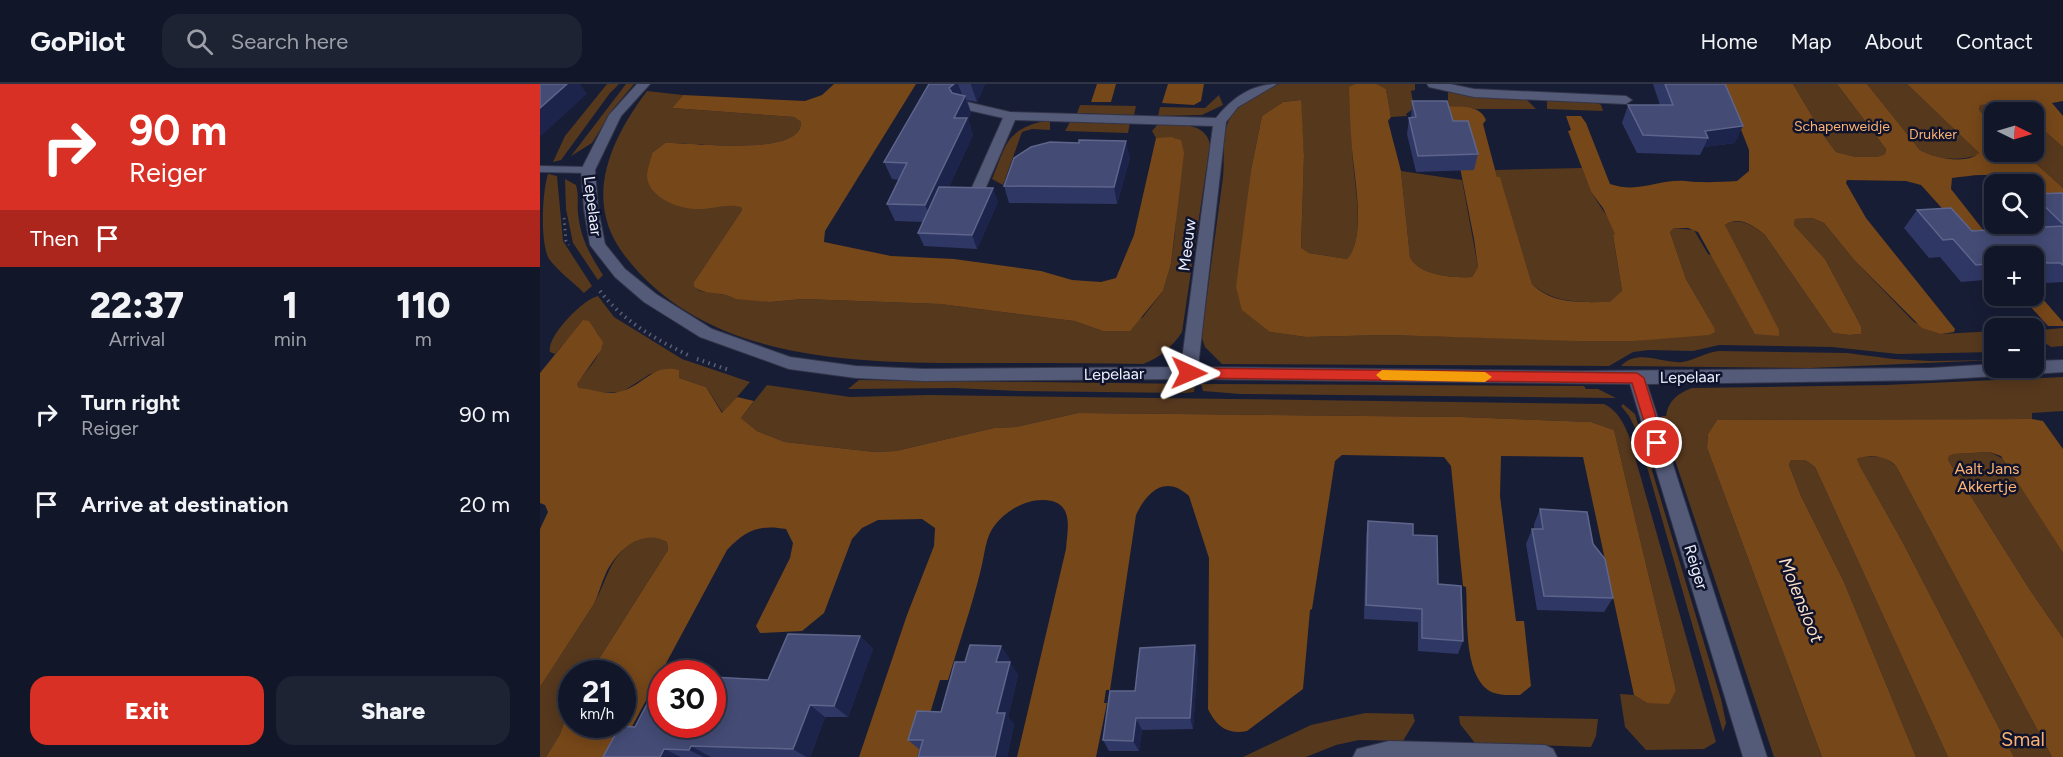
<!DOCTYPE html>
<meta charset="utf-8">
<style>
:root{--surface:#111628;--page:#1e2334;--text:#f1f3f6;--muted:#9c9fa8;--line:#303545;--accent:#d93025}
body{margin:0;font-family:Figtree,sans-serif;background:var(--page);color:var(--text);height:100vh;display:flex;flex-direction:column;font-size:22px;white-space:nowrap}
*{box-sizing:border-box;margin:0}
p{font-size:20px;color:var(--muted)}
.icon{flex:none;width:33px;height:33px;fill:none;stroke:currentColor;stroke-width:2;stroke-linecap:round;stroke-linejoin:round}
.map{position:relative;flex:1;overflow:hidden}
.sheet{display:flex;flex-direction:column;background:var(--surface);width:540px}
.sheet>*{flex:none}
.banner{background:#d93025;color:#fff;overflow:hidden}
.needle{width:39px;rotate:95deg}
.buttons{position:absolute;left:1444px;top:18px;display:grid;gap:12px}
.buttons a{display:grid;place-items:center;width:60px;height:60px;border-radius:12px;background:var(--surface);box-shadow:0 3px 15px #0003,0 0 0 2px var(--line);font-size:30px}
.speed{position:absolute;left:18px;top:576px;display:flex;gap:12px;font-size:30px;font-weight:700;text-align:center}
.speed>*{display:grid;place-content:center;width:78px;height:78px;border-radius:50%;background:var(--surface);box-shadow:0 3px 15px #0003,0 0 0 2px var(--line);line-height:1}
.speed small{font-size:15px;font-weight:400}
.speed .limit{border:9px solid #d22;background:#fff;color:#111}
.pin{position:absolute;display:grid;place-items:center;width:51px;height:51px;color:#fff;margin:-26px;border:3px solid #fff;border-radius:50%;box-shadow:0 2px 6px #0007}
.me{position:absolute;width:66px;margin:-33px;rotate:91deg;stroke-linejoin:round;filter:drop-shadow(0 0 4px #0008)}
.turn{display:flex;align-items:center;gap:21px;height:126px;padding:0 30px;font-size:27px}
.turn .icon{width:78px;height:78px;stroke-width:2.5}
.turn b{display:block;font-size:42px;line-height:51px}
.then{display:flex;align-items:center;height:57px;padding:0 30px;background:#0003;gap:12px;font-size:22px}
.eta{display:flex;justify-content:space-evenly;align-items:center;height:102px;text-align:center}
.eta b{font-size:36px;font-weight:800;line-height:42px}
.action{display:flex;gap:12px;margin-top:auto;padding:12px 30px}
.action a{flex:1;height:69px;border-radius:18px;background:var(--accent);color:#fff;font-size:24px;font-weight:800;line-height:69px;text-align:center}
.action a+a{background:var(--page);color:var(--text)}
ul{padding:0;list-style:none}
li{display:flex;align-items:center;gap:18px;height:90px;padding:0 30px}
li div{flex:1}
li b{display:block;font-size:22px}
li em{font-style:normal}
header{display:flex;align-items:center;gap:36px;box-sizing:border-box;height:84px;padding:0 30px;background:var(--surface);border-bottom:2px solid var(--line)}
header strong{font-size:28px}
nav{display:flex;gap:33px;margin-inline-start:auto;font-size:21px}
.search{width:420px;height:54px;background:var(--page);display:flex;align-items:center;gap:15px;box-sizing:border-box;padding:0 21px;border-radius:18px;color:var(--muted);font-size:22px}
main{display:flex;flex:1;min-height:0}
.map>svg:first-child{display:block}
.green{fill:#56381d}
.water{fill:#764719}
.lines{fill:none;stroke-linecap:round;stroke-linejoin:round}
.service-casing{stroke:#333549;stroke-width:2}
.minor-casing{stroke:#333549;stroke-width:2}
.path-far1{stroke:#595f74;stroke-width:3;stroke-dasharray:1.5 4;stroke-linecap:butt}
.path{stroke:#595f74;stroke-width:4;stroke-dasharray:1.5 4.5;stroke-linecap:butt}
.service{fill:#545b78;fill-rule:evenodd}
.minor{fill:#545b78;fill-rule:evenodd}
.wall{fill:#2f3765}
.shaded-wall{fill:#1d244b}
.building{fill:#444b75;stroke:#5e658b;stroke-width:1.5}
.route{fill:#d93025;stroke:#8d1f18;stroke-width:1.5}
.slow{fill:#f59e0b}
.labels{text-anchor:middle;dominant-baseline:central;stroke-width:5;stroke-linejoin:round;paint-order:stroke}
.far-park-label{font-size:14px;fill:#fbb272;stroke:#0f132b}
.street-label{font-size:16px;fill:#edf1ff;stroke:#0f132b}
.park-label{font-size:16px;fill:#fbb272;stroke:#0f132b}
.water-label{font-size:18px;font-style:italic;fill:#fcdec5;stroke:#0f132b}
.near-park-label{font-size:20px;fill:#fbb272;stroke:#0f132b}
</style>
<header>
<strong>GoPilot</strong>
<div class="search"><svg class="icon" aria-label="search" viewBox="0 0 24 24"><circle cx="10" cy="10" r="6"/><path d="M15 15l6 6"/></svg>Search here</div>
<nav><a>Home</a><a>Map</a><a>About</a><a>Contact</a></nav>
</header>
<main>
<section class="sheet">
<div class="banner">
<div class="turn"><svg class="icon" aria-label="right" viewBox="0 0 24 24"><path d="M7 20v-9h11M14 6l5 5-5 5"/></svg><div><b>90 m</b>Reiger</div></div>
<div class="then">Then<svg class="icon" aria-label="arrive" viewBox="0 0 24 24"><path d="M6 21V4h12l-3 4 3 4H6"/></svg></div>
</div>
<div class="eta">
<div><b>22:37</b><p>Arrival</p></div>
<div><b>1</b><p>min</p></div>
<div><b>110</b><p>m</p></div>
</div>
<ul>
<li><svg class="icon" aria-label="right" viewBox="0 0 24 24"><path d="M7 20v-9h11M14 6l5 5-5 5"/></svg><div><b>Turn right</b><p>Reiger</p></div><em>90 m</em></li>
<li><svg class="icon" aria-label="arrive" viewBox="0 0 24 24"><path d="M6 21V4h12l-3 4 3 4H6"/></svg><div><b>Arrive at destination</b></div><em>20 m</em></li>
</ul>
<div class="action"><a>Exit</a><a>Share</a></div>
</section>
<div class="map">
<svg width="1523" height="673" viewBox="0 0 1523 673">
<rect width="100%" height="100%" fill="#171d35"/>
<path class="green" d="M67 0H79L70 9 21 76 13 78 25 52Z
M86 0H94L73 25 52 59 31 72Z
M739 0H815L813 2C813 22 811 42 812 62 812 91 828 153 807 175L769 169 761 165 764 72 760 16 743 18 722 32 711 86 706 133 730 248 766 253 847 251 1094 257 1174 243 1146 195 1130 148 1134 144 1154 146 1168 170 1206 184 1185 141C1199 132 1214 142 1225 151L1293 249 1309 251 1321 250V242L1285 175 1254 141 1255 135 1272 134 1284 139 1315 177 1374 238 1401 250 1455 247V268L1358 270 1292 263 1179 261 1153 267 1109 266 1093 268 1069 282 682 280 665 263 662 254C668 200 676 147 683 93 685 75 681 50 690 34 701 17 722 8 739 0Z
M819 0H875V6L871 7 874 24 866 30 867 32 851 33 846 5Z
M1253 0H1297L1346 65 1345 70 1337 73H1316L1296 68 1284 52Z
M1327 0H1367L1439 69 1438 71C1420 77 1396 76 1380 66Z
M107 7 143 11 132 24 254 33 261 38C262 74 150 58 125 59L112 69 111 77 201 122 202 126 154 198V203L160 207 230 218 263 215 400 220 534 237 563 247 603 233 623 207 631 180 635 149 637 110 636 54H616L612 47 618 40C636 41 665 37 670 60L642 248C632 263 620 274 603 280 549 279 494 279 440 279 317 279 167 279 85 172 42 117 70 56 107 7Z
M908 8 987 16 996 25H937L908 22Z
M679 11 683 21 662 31 618 32 620 23 665 24Z
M1007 17 1056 18 1061 21 1063 27 1007 25Z
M1455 20 1470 22 1482 28H1455V44L1439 26 1440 21Z
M540 21 596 22 594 31 537 29Z
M504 37H510V46L492 45 482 48 463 101 452 95C466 62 465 46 504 37Z
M530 38 590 39 588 49 525 47Z
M1494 38 1523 63V104L1483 68H1494Z
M1042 84 1051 108 1070 137 1076 151H1073L1082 208 1071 218C1041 218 1014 220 992 200L960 94 957 93 955 86Z
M861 87 922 96 938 183 932 193C914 194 879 192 870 173Z
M8 90 17 92 23 157 52 202 44 209C33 198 18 187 9 175 0 159 2 109 8 90Z
M25 95 36 101C39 111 37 120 38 129 40 153 50 171 63 191L58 196 33 159 26 125Z
M58 212 74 233 142 275 210 298 183 329 166 303 139 294V287L110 290 82 308H54L39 304 37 300C54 276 78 258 43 237L15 270 10 268C6 253 43 215 58 212Z
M1523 244V262L1511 263 1494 252 1503 250 1500 246Z
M1179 267 1307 269 1353 275 1390 277 1455 276 1271 284 1081 282C1098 264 1122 280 1142 278 1153 277 1166 268 1179 267Z
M1523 293V327L1492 329V335L1177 336 1168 350 1167 364 1282 673H1234L1124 343 1122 332H1126C1128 317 1138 309 1152 304L1346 301Z
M319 296 655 300 654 308 645 309 479 307 414 304 308 305Z
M661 300 1044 302 1046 305H1058L1076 314 700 310 663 307Z
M227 301 310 313 388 311 1064 320C1078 327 1083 338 1089 352L1176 658 1164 665 1106 666 1085 643 1080 610 1094 611 1107 619 1136 606 1074 346 1051 338 922 333 538 329 476 343 454 344 356 367 335 368 245 358 217 347 201 334Z
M1083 320 1095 330 1098 340 1181 615 1186 639 1183 648 1097 348 1089 332 1081 322Z
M1449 368 1466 376 1523 469V554L1490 506 1408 376 1409 372 1414 370Z
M1324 372 1344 373 1356 382 1512 673H1474L1362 457 1320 382 1317 375Z
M1251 376H1265L1275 383 1408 673H1376L1304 498 1261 412 1249 381Z
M110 452 119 453 127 458 128 466 50 589 32 590 31 619 20 650 6 673H0V603L54 520C70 490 71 462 110 452Z
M825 629 873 630 875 637 863 657 819 656 796 661 766 673H703L771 641Z
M919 632 1058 635 1056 652 1051 663 935 659 920 640Z"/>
<path class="water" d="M294 0H376L285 147 284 158 351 172 414 175 501 187 532 196 561 198 576 194 594 151 616 54 631 53 641 56 644 69 631 180 623 207 590 247H563L534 237 400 220 263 215 230 218 196 215C183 207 167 212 154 203V198L202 126 201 123C188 119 173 125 159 125 141 126 108 114 107 92 107 85 111 76 112 69L125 59C150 58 262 74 261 38L254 33 132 24 143 11 265 17 282 11Z
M557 0H576L571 18H551Z
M628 0H664L661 17 654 21 622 19Z
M815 0H836L846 5 851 33 848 37 861 87 870 173C879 192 914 194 932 193L938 183 934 155 908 22C923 23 940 21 946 36L943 40 957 93H960L992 200C1013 221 1042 218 1070 218L1082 207 1073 151 1075 150 1063 124 1051 108 1028 47 1031 46 1026 32H1041L1046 39 1070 100C1099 110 1118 95 1145 97 1161 99 1180 98 1197 97L1209 87V66L1183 0H1253L1284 52 1296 68 1316 73H1337L1345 70 1346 65 1297 0H1327L1380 66C1393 74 1427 81 1439 69L1367 0H1523V17L1512 19 1523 32V63L1494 38V28C1474 28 1463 18 1440 21L1439 26 1455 44V68H1483L1523 104V146L1494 125V100H1469C1454 86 1431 92 1412 94L1411 105 1459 166 1455 172V183L1381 101 1366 97 1307 96 1306 99 1326 134 1415 245 1414 248 1401 250 1382 244 1315 177 1284 139 1272 134 1255 135 1254 141 1285 175 1321 242V250L1309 251 1293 249 1225 151C1214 142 1199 131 1185 141L1239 246V252L1215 250 1158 148 1148 144H1134L1130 148 1146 195 1174 243 1175 248 1169 251 1094 257H1038L847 251 766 253 730 248 702 226 696 203 711 86 722 32 743 18 761 16 764 72 761 164 769 169 807 175C827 154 814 92 812 65 810 44 810 24 809 3Z
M1494 205 1523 238V242H1508L1481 212H1494Z
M43 236 49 237 63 258 61 266 37 300 39 304C53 305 68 312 82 307 103 301 114 279 139 286V294L166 303 182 329 197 313 214 317 201 334 217 347 245 358 335 368 356 367 454 344 476 343 538 329 922 333 1051 338 1074 346 1136 606 1129 620 1107 619 1094 611 1043 373 961 372 960 412 976 537H984L991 602 980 611C971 611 956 612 948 606 923 588 928 532 926 503L923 502 911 382 904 373 802 371 795 377 772 525 770 526 763 605 707 647C687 651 676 642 668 625L669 474 649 412C625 390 607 408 596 431L570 606H566L564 619H567L556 673H477L526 465C527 448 534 423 512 417 491 412 467 425 455 441 445 453 445 470 441 485 432 522 419 559 408 596H400L377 673H319L367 531 394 462 395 444 382 435 338 436 322 444 312 455 284 529 262 547 220 549 216 542 250 474 253 459 246 445C219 440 205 447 187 466L88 650 79 673H6L20 650 31 619 32 640H82V590L50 589 128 466 127 458C103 444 77 466 66 489 61 499 59 510 54 520L0 603V445L8 428 5 421 0 419V289Z
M1492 335 1503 337 1523 365V469L1461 372 1449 368 1414 370 1409 372 1408 376 1490 506 1523 554V673H1512L1356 382C1347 372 1329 369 1317 375L1320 382 1362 457 1474 673H1408L1275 383 1265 376H1251L1249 381 1261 412 1304 498 1376 673H1282L1167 364 1168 350 1177 336Z"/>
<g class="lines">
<defs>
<path id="service" d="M0 82 48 83 53 86 48 89 0 88Z"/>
<path id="minor" d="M97 0H110L81 32 55 86 58 125 65 160 85 185 116 210 172 245 250 273 316 282 384 285 641 283 673 42 475 36 443 110 436 114 429 110 463 34 419 24 417 21 423 17 470 28 676 34C692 14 712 0 737 0L698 23 686 38 658 283 1040 287 1391 284 1455 280V284H1494V277L1523 276V288L1391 296 1107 300 1227 673H1203L1090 300 649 295 384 297 316 294 249 285 160 253 104 218 75 193 50 161 44 125 41 86 69 31Z
M887 0H910L934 5 1086 12 1092 16 1086 20 934 13 889 3Z
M849 657 1005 661 1013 665 1017 673H813L817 665Z"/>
</defs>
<use href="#service" class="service-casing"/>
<use href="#minor" class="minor-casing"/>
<path class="path-far1" d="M24 134 26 157 29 161"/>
<path class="path" d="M60 207C84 238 115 255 150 272
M157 275 189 286"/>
<use href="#service" class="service"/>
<use href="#minor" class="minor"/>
</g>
<path class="wall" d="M389 0H445L437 18 427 16 431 29 428 36 433 51 409 103 458 118 437 165 384 162 378 149 383 138 355 137 347 120 359 96 352 95 344 78Z
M1113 0H1185L1195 59 1164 63 1160 71 1097 69 1082 39 1088 21H1120Z
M872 17 913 37 938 70 934 86 876 88 867 50 869 34 871 33Z
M590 74 577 120 469 119 464 102Z
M1523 109V198L1506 199 1503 196 1494 197V172H1455V195L1421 198 1400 173 1389 174 1364 144 1377 126 1432 147 1494 143 1490 140H1494V110Z
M1000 425 1053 460 1073 514 1064 528 997 526 986 460 992 445H994V440Z
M828 437 873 451 898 500 923 557 918 570 878 567V538L824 535 826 452Z
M320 552 333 565 308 633H285L270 673H63L95 643 228 596Z
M655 561 658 574 653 645 602 646 599 667H569L563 656Z
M470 575 469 578 478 591 468 633 474 640 467 673H378L380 666 368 656 401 628 425 578Z"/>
<path class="shaded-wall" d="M27 0H40L47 10 1 52 0 51V24Z
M414 0H418L424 15 415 21 409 4Z
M431 0H445L437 18 431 1Z
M425 12 431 29 428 36 433 51 393 138 385 121 414 34Z
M1203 42 1195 59 1164 63 1168 54 1165 47Z
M586 57 590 74 577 120 574 103Z
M453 104 458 118 437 165 432 151Z
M320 552 333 565 308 633 294 622Z
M655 561 658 574 653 645 650 634Z
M461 562 470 575 466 591 456 578Z
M470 578 478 591 468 633 474 640 467 673H455L457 629Z
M270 621 285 633 270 673H266L253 665Z
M596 634 602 646 599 667 593 657Z
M151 662 171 673H163L149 666Z
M124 665 141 673H120Z"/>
<path class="building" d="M0 0H27L0 24Z
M389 0H414L409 4 412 9 425 12 414 34H427L385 121 347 120 367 79 344 78Z
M1125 0H1185L1203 42 1165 47 1168 54 1103 51 1088 21H1133Z
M872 17H907L913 37H928L938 70 878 72 869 34 876 33Z
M539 56 586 57 574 103 464 102 474 74 491 63 510 58 539 59Z
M399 103 453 104 432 151 378 149Z
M1523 109V140L1494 112V110Z
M1411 124 1432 147 1523 142V181L1520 179H1507L1504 176H1494V172H1455V179L1436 181 1413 155 1403 156 1377 126Z
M1000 425 1047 428 1053 460 1065 475 1073 514 1004 512 992 445H1003Z
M828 437 873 440V451L897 452 898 500 921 502 923 557 882 554V525L826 521Z
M248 550 320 552 294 622 270 621 253 665 151 662 149 666 124 665 120 673H63L80 642 95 643 122 591V640H172V593L228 596Z
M430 561 461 562 456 578H470L457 629H465L455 673H378L383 656H368L377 627 401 628 415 578H425Z
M655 561 650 634H596L593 657 563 656 570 607H595L600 564Z"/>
<path class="route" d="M649 284 1097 289 1104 294 1124 359 1122 363H1112L1092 299 649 294 643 289Z"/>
<path class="slow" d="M842 286 945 288 952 293 945 298 842 296 836 291Z"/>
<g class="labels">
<g class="far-park-label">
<text x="1302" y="42">Schapenweidje</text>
<text x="1393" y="50">Drukker</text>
</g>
<g class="street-label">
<text transform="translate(53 122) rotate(83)">Lepelaar</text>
<text transform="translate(647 161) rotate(-83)">Meeuw</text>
<text transform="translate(574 290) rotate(-1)">Lepelaar</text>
<text transform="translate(1150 293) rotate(-1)">Lepelaar</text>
<text transform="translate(1156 483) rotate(73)">Reiger</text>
</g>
<g class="park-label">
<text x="1447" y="384">Aalt Jans<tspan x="1447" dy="18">Akkertje</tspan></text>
</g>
<g class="water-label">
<text transform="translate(1261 516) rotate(68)">Molensloot</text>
</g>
<g class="near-park-label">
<text x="1483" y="655">Smal</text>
</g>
</g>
</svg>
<div class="buttons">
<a><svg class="needle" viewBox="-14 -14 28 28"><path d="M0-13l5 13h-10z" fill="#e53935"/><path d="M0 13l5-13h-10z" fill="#9c9fa8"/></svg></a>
<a><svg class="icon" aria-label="search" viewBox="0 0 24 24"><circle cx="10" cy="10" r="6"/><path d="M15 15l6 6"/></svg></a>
<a>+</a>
<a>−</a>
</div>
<div class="speed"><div>21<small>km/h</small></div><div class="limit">30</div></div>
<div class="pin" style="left:1117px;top:359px;background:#d93025"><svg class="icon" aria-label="arrive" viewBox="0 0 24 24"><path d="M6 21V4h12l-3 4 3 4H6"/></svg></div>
<svg class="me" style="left:649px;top:289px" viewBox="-20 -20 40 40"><path d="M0-17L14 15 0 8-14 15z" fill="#d93025" stroke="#fff" stroke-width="4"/></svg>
</div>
</main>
